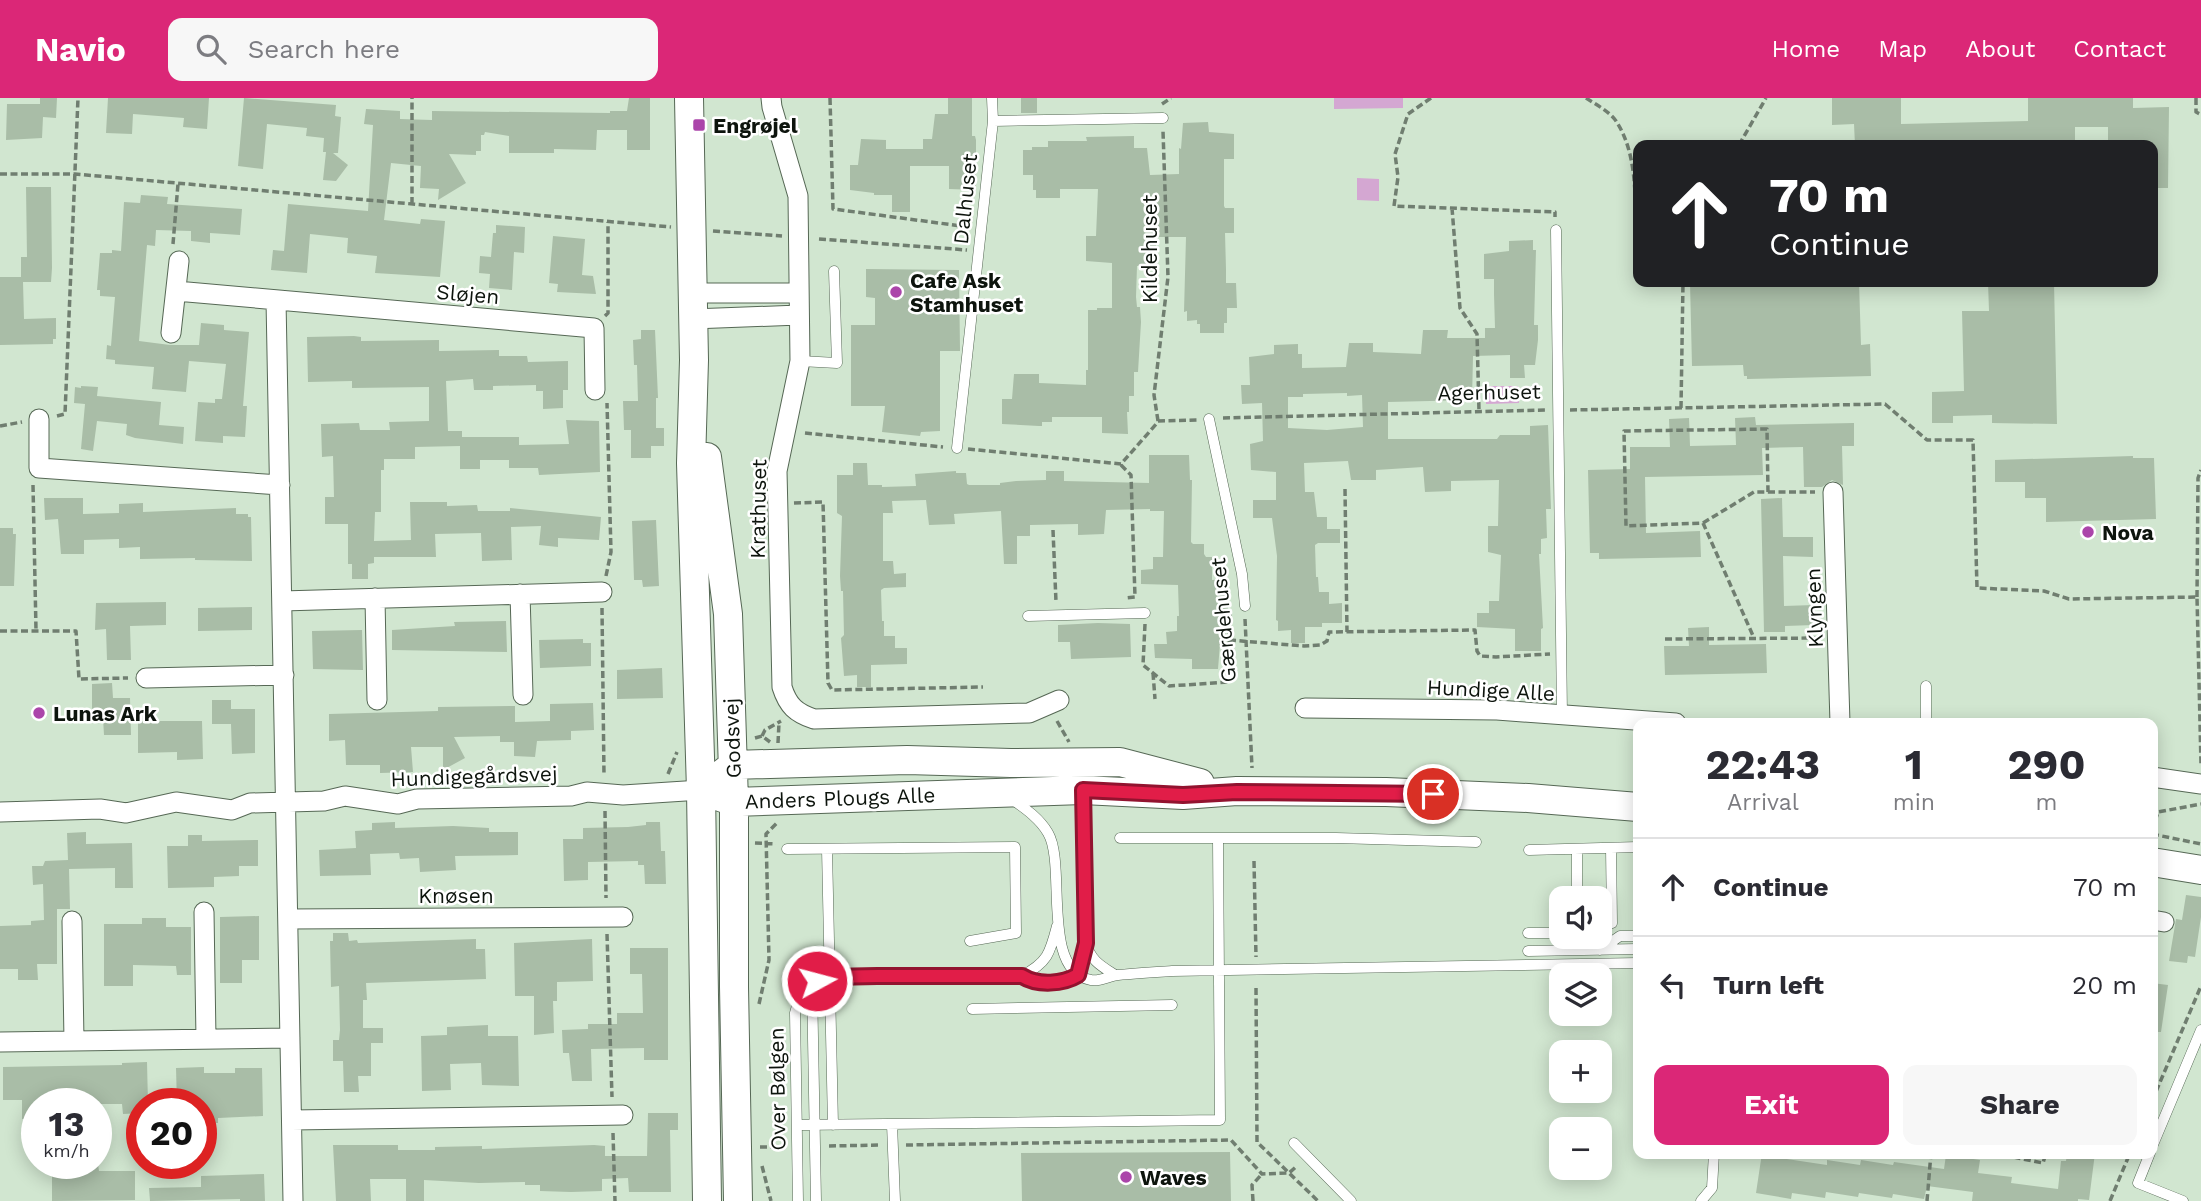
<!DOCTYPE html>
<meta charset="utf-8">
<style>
:root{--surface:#fff;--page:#f7f7f7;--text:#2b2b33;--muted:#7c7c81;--line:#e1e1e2;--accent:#db2777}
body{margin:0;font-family:"Work Sans",sans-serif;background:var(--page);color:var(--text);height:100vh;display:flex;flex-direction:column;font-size:26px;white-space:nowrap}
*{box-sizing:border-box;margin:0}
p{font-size:23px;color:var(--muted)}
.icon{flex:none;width:38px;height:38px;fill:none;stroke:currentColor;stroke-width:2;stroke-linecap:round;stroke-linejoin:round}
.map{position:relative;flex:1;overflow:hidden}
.side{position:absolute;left:1633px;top:620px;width:525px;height:441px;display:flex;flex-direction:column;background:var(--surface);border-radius:14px;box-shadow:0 4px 18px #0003}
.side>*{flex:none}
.top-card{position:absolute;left:1633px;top:42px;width:525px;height:147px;border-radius:14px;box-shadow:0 4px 18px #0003;background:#202124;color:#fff;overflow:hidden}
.fabs{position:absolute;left:1549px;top:788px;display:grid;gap:14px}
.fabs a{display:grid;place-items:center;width:63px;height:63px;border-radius:14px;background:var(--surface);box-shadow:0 4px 18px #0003;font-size:35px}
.speed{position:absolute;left:21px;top:990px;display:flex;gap:14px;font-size:35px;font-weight:700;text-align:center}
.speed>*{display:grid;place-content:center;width:91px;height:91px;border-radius:50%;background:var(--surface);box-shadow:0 4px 18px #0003;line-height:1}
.speed small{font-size:18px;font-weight:400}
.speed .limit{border:10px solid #d22;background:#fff;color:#111}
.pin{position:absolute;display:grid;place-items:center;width:60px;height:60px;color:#fff;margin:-30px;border:4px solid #fff;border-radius:50%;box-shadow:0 2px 7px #0007}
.me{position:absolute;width:77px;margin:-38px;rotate:83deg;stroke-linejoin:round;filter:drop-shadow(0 0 5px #0008)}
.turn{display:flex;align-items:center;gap:24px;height:147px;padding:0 21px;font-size:32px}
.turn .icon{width:91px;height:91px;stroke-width:2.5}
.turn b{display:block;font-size:49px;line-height:60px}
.eta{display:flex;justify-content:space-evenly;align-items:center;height:119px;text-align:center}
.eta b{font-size:42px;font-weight:700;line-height:49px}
.button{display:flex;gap:14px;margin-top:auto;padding:14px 21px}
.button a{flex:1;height:80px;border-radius:14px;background:var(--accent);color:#fff;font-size:28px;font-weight:700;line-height:80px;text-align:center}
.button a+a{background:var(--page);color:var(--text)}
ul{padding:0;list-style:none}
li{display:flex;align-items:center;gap:21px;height:98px;padding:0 21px;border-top:2px solid var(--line)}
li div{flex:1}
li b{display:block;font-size:26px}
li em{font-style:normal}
header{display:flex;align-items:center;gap:42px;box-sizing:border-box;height:98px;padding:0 35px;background:var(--accent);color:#fff}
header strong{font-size:33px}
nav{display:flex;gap:38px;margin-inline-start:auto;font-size:24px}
.search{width:490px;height:63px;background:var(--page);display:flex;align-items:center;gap:18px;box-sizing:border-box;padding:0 24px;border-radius:14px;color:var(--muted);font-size:26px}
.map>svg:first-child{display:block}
.green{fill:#d4a7d2}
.building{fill:#a9bda7;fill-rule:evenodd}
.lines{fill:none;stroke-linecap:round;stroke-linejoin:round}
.lane-casing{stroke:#566855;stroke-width:11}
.street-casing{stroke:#566855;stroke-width:21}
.secondary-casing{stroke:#566855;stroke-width:30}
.path{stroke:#707e70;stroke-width:3.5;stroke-dasharray:7 3.5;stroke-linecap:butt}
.lane{stroke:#fff;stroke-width:10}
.street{stroke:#fff;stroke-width:19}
.secondary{stroke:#fff;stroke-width:28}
.route-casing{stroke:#92132f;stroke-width:18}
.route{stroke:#e11d48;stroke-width:12}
.poi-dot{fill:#ab45aa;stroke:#fff;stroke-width:2.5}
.labels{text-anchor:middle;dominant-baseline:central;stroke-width:5;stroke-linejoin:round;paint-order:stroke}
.poi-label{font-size:21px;font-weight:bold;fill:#0d140d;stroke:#fff;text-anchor:start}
.street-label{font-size:21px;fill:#0d140d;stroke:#fff}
</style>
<header>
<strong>Navio</strong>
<div class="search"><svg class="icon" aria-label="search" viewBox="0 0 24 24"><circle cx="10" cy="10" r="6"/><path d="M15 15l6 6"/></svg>Search here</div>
<nav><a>Home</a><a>Map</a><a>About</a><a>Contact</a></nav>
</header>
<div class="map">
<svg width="2201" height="1103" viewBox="0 0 2201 1103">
<rect width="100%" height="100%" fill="#d1e6d0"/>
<path class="green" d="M1334 0H1403V10L1334 11Z
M1357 80 1379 81V103L1357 102Z
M1486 288H1518L1519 305 1486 306Z"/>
<path class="building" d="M40 0H57L56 20 43 19 42 40 6 42 7 6H40Z
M108 0H209L207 31 183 29 184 20 133 16 132 36 106 35Z
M244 0 336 7 335 18 341 19 338 55H333L348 67 336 83 323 82 326 54H323L324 40 306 38 307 30 267 26 263 71 238 68Z
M629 0H650V52H627V32H597L596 52 554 51V55H509V38L485 34 484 37H481V53H476V57L449 56 466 85 438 102 439 91 420 90 421 68 391 65 384 122 420 126 421 121 445 123 440 179 375 175 377 158 347 155 348 140 310 136 307 175 271 172 273 152 284 153 288 106 368 113 373 27 364 26 366 11 400 13V21L432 22V13L610 15V13H627Z
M948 0H972V38H975L976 42V92L949 91V68H910V114H892V97H874V95L850 92V67H858L861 41 886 42V51H923V41H932L935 16H948Z
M1021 0H1037V15H1021Z
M1832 0H1901V26L2028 23V0H2133V10L2169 9 2168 90H2152V47H2108V29H2075V47H1855L1854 26 1832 27Z
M1208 24 1209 34 1234 36V61H1224V108L1225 110H1234V135H1225L1226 171V185H1236L1237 210H1227V225H1224V235H1200V226H1197V222L1187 223V213L1184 214 1186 139H1156V168H1137L1136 199 1137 209H1140L1141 224 1138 274H1134V298H1129V314H1127L1128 336 1102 335V319H1052V324H1042V328H1039L1002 326V301H1012L1014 276H1039V285L1086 287V272H1088V212H1097V210H1112V165L1086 163V138H1096L1098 91H1060V100H1036V92H1033V77H1023V52H1032V49H1048V43H1087L1086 39 1134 38V50H1147L1150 77 1179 76V50L1181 51 1183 25Z
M26 89H51L52 170 51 184H23L24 221 56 220V241H53V246L0 247V179H21V159H27Z
M141 97 168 99 167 106 242 111 240 137 210 135V145L191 143V133L156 132 155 148 147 147 139 243 170 247H199L201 225 224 227V232L249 234 243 308H247L245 339 223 338V345L195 343 198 304 215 305V301H222L226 266 189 263 186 294 152 291 154 269 115 266V262L106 261 107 247 111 248 115 199 100 198V192H97L100 155H112V152L121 153 124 104 140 105Z
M496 127 525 129 524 155 514 154 512 192 489 190 490 176 479 175 480 158 491 159 493 135H496Z
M553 138 585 141 582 177 593 178 596 196 557 194 558 186 549 185Z
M1533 142V152H1536L1534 227H1538V242L1535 267H1524L1525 280H1510V257L1473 258 1472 302 1388 304V341H1497L1500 337H1530V328L1548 327 1551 411H1546L1547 440 1541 441V456H1539L1543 530 1541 531V553H1515V531L1477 529V515H1489V503H1499L1501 457 1488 454V428H1498L1499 382 1451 383V393L1425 394 1423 369 1376 372V382H1351L1348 363 1304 365 1305 394H1314L1317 419H1327V431H1340V445H1318L1315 447 1316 479H1318L1319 494H1329V506L1342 505V525H1322V529H1305V545H1291V532L1278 533V523L1276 522 1277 458 1272 420H1253V402H1276V374L1251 372 1250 346 1263 343 1262 305 1242 306 1241 287H1250L1249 259 1274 256V247L1298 246V256H1302V270L1346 269 1349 245H1373V254L1421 256 1423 232H1448L1447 240H1485V230H1495L1494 196V181H1484V156L1509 153V143ZM1347 295V298L1362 297 1363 329 1327 332 1288 330V299H1303V296Z
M866 171 959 172 960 253H940V333L921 334 920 338 882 334 885 308H851V227H875V200L866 199Z
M1690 184H1859L1861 247 1870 246 1871 278 1747 281V278H1744L1743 267 1692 268Z
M1988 184H2054L2057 326 1992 325V317L1953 318V325H1932V294L1964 293 1962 213H1989Z
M641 232H655L658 300H656V330H664V348H651V360H631V332H624L623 303H638L637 267H634L633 242 641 241Z
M354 238 361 239V243L439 242V253L499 252V258H527L528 264 568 263V292H563V310L543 311V293H536V287L493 288V292H474L473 281 446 283 448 333H462V339H519V347L569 346 566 322 599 323 600 374 539 377 538 370H509V362H480V371H460V348L415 349V361H384V372H381V414H375L374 443 411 442 410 404H447V408L477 407 478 413H510V410L601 419 599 442 558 440V449L539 447 541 428 511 429 512 462 482 463 481 435 435 436 436 459H374V465L368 466V481H352V466H348V426H325V399H334L333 358 322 359 321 326 359 325 360 332H390L389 324 429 323V289L352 290V283L308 284 307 239Z
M81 288 98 289 97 298 161 304 159 327 184 329 183 346 135 340 126 337 127 326 97 323 93 353 81 351 85 306 74 305 75 289 81 290Z
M1755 319 1756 327 1854 325V348H1842L1843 387 1832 382 1822 389H1804L1803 349 1762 350 1763 377 1645 379 1646 435 1700 433 1701 459 1599 461V455H1590L1588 372 1630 371V349H1670L1669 321 1689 320 1690 348 1736 347 1735 320Z
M1149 357H1189L1190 382H1192L1191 444 1193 446H1204V456L1206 459H1212V482L1228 481V519H1225L1226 546H1220L1218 571H1192V561L1155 560 1154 546H1167L1166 534 1177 533V518H1179L1178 487 1141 486V472L1153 471V459H1163L1164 413H1150V411L1106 412 1104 436 1078 437V426L1030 427V438H1017V466H1004L1001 413 954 416 955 426 929 427 926 402 892 403 893 415H883V463H893L894 476 906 475V489L884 490 881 492 882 523H884V538H895V550H907V566L871 567V589H857V577L844 578 841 540 844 537 843 493H841L840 478 842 418 837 415V377H853V365H867L868 387H882V389L916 388 915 376 956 373V375H966L967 386 969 387H1000V385L1016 383 1046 382V373H1064V383L1149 385Z
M2133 358V360H2154L2156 421 2046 424V400H2025V384H1995V362Z
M44 400H83V416L119 415V406L143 405V414L236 410V416H248V419H251L252 463 195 462V460L140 461V449L119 450V441L84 442V456H61L58 421 45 422Z
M1782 400 1783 439H1813V459L1783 458 1784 508 1814 507V527L1785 528V534H1764L1761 401Z
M656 422 659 488 643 489 642 482H634L632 423Z
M0 430H13V436H16L14 488H0Z
M166 504V527L130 528 131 562H107L106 531 95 532 96 505Z
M252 509V532L198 533V510Z
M506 523 507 554 392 552V532L455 528 454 524Z
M1098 525 1130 526 1131 559 1071 561 1070 544H1058V527Z
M1709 529V547L1766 546 1767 575 1665 577 1664 548H1689L1688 530Z
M362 532 363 572 313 571 312 533Z
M583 541V545H591V568L540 570 539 542Z
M662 570 663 600 617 601V572Z
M112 585 113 600H130L131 637H104L103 620H92V586Z
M212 602H231V611H255V655L232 656 231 626H212Z
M593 605 594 632 571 633V642L537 643 535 659 514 658V644H500V638L454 639 465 660 443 672V649H411L413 674 380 675V667H346L345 642 329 643V616L438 613V609L515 608V624L550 623V606Z
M138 623H202L203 661 177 662V654L138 655Z
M395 724V730L453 728 489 730V734H518V757L455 758 456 772 420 774 419 760 400 761 399 755 370 756 371 777 320 778 319 752 356 750 355 733 372 732V725Z
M646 724H660L661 753H665L666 786H645L644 767H638V763L588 764V782L564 783 563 741H583V730L628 729 646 727Z
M86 734V746L132 745 133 790H115V770L69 771 70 811H57V866H37L38 882H18V871H0V828L31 827V823L44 822 43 786 33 787 32 768H43L45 763 68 762 67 735Z
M188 737H202V743L258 742V768H239V778L214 779V789L168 790 167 748H188Z
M2186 797 2201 799V819L2195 859 2188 858 2187 865 2169 863 2176 821 2182 822Z
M259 818V862H242V885H220V819Z
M142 820H166V829H191V877H177L176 868 133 867V888H104V826H142Z
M333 835H348L349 843 357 842 358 845 476 841V851H485L486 881 366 885 367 902H363V930H383V945H371V978H358L359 994H344L343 963H333V942H339L340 932 339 888 331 889 330 843H333Z
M592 841 593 883 557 884V903H553L554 935 534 937V898H515L514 845Z
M630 850H668V962H644V950L591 951 592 983H572L569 955H563L562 932 588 931V926H617V915H643L642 876H630Z
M2152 885 2168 887 2161 934H2152Z
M488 927V938H518L519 988 482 987 481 965 450 966 451 992 422 993 421 938 447 937V929Z
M147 964 148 1006H142V1015L123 1016 122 1006H37V1021H22V1002H3V969L122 967V965Z
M204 969V975H235V970H262L263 1018 218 1020V1025H203L201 1006H177L176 970Z
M648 1015H678V1032H670L671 1094H629L628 1080 602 1081V1093L571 1094 540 1093V1087H525V1084L479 1085 424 1082V1103H406V1081H370L371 1103H336L333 1047H398V1052H435V1049L482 1048V1051L594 1047 605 1048V1058H647Z
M1230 1054 1231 1103H1022L1021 1055Z
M1762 1055H1781L1780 1060 1827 1067V1062L1860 1067 1861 1062 1893 1067 1894 1064 1944 1071 1946 1057 1980 1062 1978 1075 2012 1079 2011 1085 2058 1091 2061 1063H2066L2067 1055H2095L2089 1102 2078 1101V1103H1972L1973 1094 1927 1088 1924 1101 1893 1096 1892 1100 1859 1095 1858 1099 1826 1094 1825 1100 1792 1095 1791 1101 1756 1095Z
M96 1066H98L99 1073H135V1102L52 1103V1067Z
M264 1076 265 1103H240V1101L150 1103 149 1090 201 1089V1078Z"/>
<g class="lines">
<defs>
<path id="lane" d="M993 23 1163 20
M1556 132 1562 617
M800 263 837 265 834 173
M1209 321 1242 476 1245 508
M957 350 993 23 992 0
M1028 518 1145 515
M1926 588V625
M1083 694 1086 845C1090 862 1101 868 1115 877
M1013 702C1026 711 1040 721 1048 735 1067 767 1040 873 1091 882 1099 884 1109 878 1118 877 1135 875 1154 874 1172 873L1638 865
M1120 740H1336L1476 744
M787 751 1015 749 1016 835 970 843
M827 751 833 1027
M1577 751V800
M1529 752 1638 749
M1600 829 1612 825 1611 750
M1528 835H1561
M1600 852 1620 838H1638
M1528 853 1638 851
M1022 878C1038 888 1063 886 1078 877L1086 847
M812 886 816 1103
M972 911 1172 907
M892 1026 895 1103
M797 1027 1220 1022 1218 741
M1294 1045 1351 1103
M2152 1049 2201 932
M2150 1055 2138 1085 2183 1103
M798 1103 795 915C800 894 808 884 829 879L1022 878C1048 864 1050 855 1057 828
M1701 1103 1712 1090 1714 1055"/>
<path id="street" d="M771 0 772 9 798 98 800 263 777 373 782 589C788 608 796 615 814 621L1029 615 1059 602
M176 193 594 230 595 292
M691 195H799
M276 202 293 1103
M692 221 799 217
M171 235 179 163
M39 321V370L280 387
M1833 394 1840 625
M520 496 523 597
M375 500 377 602
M282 503 602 494
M146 580 284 577
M1305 610 1497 612 1676 625
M2152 679 2201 686
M0 714 100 711 126 715 176 704 232 712 250 705 324 703 345 698 398 706 417 701 571 698 587 694 623 697 701 692
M204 814 206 941
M289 821 623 819
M2152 822 2164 824
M72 823 74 943
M0 944 290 940
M292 1022 623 1017"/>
<path id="secondary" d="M689 0 694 262 691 365 701 692 707 1103
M707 359 728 516 734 704V889L738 1103
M719 678 733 667 907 662 1011 665 1120 664 1200 685
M701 692 734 704 1083 692 1183 697 1237 693 1386 694 1528 700 1638 709
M2152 764 2201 772"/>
</defs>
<use href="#lane" class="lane-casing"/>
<use href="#street" class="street-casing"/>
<use href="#secondary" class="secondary-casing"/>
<path class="path" d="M830 0 833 111 969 129
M1431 0 1408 16 1395 56 1398 79 1394 108 1555 114V119
M1586 0C1595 6 1609 13 1616 23 1642 62 1634 122 1635 167L1638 168
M2196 0V14L2200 16
M1162 6 1171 0
M1739 47 1766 0
M0 76H75L671 129
M412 106V0
M1452 110 1460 210 1477 236 1479 313
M713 133 782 138
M819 141 967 152
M173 146 178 86
M605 218 608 215V124
M1681 310 1683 184
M1570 312 1885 306 1927 342H1973L1977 490 2044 493 2069 501 2197 499 2201 666
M57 318 65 316 78 0
M1223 320 1545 312
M1158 323 1198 322
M1158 323 1154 297 1168 179 1163 33
M0 328 22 324
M805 335 943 349
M968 351 1121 366 1158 324
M1121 367 1131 377 1135 499 1125 500
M33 387 36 532
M1345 391 1347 534
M1768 394H1815
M794 405 823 404 828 585 832 592 983 589
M1703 425 1754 394H1768L1767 331 1624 333 1626 428 1703 425 1754 540
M1053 432 1056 504
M606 478 611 454 607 305
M2197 499 2198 380 2201 372
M602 510 604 678
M1245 521 1252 670
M1145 526 1143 567 1169 588 1228 584 1230 512
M0 533H76L79 581 128 580
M1665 541 1821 540
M1229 542 1304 548 1320 547 1327 543 1329 534 1475 532 1477 553 1480 558 1496 559 1550 556
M1153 575 1155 601
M1057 623 1069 644
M762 638 765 632 781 623
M755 640 762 638 770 644
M778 645 779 625
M668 676 677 654
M605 713 606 800
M2152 733 2158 714 2201 706
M2152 736 2201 746
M755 745 776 746
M1254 763 1256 859
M607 836 612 999
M1256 890 1257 1044 1318 1103
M759 906 769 862 766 736 778 724
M2152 1003 2201 888
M613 1035 615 1103
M906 1047 1231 1042 1262 1076 1289 1075 1297 1068
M829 1048 881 1047
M760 1049H783
M1993 1055 2043 1065 2046 1055
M762 1068 771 1103
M1253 1103 1252 1087 1262 1076
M1927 1103 1931 1055
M2110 1103 2130 1055"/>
<use href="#lane" class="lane"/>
<use href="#street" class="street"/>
<use href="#secondary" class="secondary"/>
</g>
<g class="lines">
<defs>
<path id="route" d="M817 883 830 879 877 878H1022C1038 888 1063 886 1078 877L1086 845 1083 692 1183 697 1237 694 1433 696"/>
</defs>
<use href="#route" class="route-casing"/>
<use href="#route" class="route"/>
</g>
<g class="poi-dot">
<rect x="692" y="20" width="14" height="14" rx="3.5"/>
<circle cx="896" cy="194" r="7"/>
<circle cx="2088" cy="434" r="7"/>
<circle cx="39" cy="615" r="7"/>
<circle cx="1126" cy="1079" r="7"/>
</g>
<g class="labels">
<g class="poi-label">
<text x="713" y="27">Engrøjel</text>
<text x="910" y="182">Cafe Ask<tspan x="910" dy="24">Stamhuset</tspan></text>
<text x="2102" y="434">Nova</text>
<text x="53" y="615">Lunas Ark</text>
<text x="1140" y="1079">Waves</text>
</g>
<g class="street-label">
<text transform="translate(965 101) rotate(-84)">Dalhuset</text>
<text transform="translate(1149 151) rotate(-90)">Kildehuset</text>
<text transform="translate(468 196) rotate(5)">Sløjen</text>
<text transform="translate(1489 294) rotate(-1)">Agerhuset</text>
<text transform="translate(758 411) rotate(-89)">Krathuset</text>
<text transform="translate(1814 510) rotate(-92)">Klyngen</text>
<text transform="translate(1223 522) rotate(-95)">Gærdehuset</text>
<text transform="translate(1491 592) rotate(3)">Hundige Alle</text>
<text transform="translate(732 640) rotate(-92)">Godsvej</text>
<text transform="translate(474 678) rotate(-2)">Hundigegårdsvej</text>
<text transform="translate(840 700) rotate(-2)">Anders Plougs Alle</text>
<text x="456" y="797">Knøsen</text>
<text transform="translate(777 991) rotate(-91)">Over Bølgen</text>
</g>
</g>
</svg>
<div class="fabs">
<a><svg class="icon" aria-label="sound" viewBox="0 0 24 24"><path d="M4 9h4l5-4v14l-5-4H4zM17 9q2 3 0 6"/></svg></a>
<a><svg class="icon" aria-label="layers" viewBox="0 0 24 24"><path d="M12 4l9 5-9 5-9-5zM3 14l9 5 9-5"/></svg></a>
<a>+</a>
<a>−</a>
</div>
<div class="speed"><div>13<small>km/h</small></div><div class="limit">20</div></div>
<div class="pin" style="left:1433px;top:696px;background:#d93025"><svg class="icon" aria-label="arrive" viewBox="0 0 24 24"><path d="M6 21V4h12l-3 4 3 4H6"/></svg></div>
<svg class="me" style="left:817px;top:883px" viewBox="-20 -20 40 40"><circle r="17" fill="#e11d48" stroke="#fff" stroke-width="3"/><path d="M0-11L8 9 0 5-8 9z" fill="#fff"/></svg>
<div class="top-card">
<div class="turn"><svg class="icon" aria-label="ahead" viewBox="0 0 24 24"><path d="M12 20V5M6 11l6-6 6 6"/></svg><div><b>70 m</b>Continue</div></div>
</div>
<section class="side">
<div class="eta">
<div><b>22:43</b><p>Arrival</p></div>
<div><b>1</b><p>min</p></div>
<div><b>290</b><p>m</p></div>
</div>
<ul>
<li><svg class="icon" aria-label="ahead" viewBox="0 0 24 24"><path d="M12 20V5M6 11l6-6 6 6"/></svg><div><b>Continue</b></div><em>70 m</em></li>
<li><svg class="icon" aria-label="left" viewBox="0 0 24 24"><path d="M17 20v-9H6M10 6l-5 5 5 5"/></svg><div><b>Turn left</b></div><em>20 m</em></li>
</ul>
<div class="button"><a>Exit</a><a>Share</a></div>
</section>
</div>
